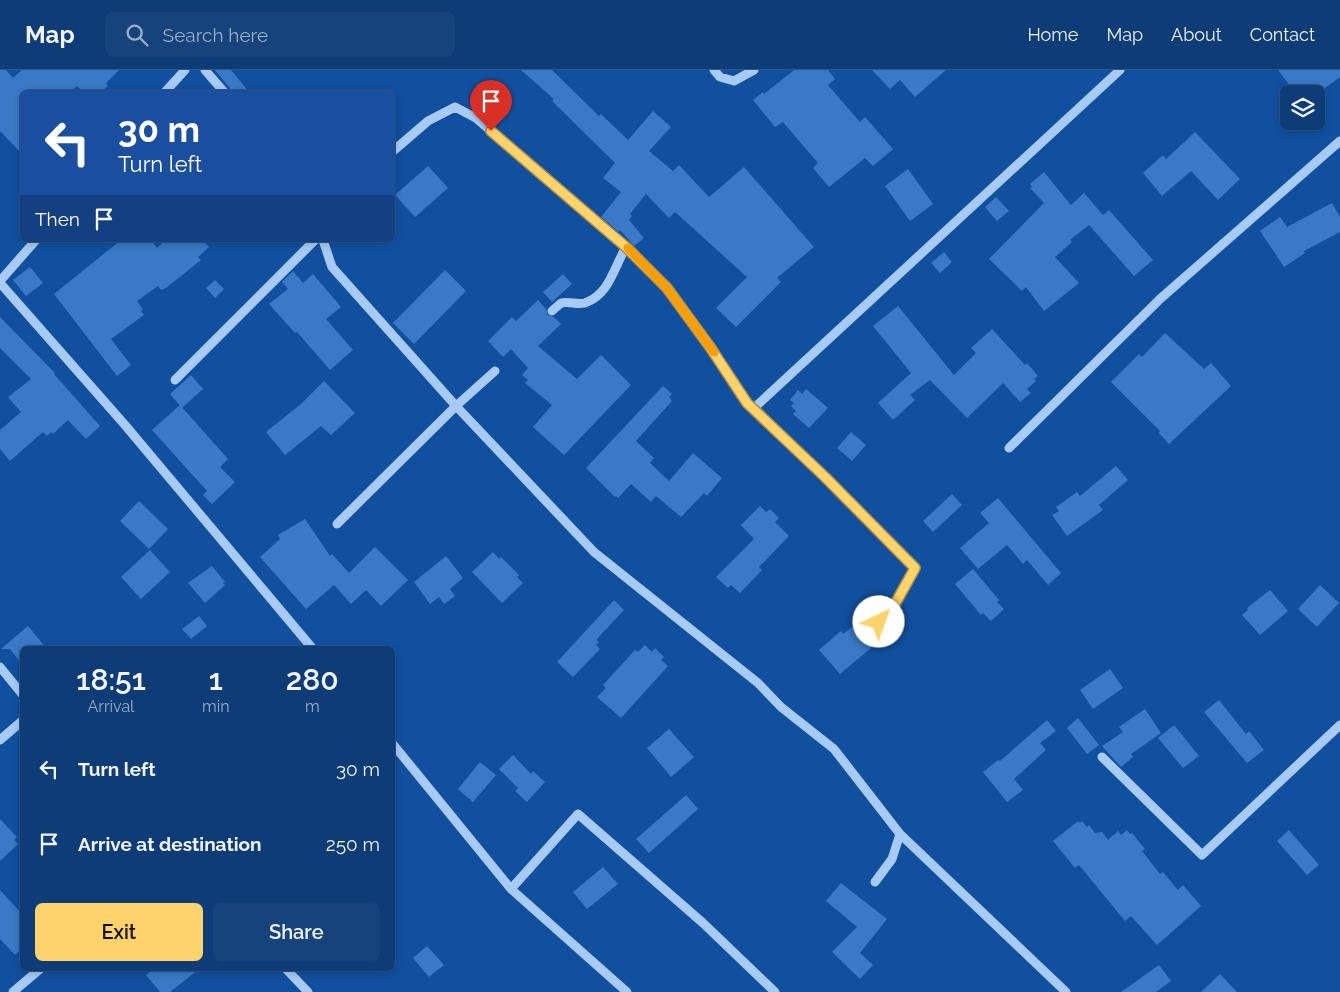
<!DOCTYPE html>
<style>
:root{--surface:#0d3c77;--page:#16437c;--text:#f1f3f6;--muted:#9aadc6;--line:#2d5689;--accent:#ffd36b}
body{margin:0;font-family:Raleway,sans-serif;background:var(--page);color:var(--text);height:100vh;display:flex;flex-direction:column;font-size:19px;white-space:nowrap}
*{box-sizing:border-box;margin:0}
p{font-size:16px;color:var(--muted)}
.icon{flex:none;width:28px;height:28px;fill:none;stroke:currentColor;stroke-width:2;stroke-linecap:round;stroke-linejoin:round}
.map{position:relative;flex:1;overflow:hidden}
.drawer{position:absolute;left:20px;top:576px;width:375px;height:325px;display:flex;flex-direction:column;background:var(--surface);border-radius:8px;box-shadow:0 2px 8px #0003,0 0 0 1px var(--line)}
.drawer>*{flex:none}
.banner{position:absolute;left:20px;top:20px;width:375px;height:152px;border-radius:8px;box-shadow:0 2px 8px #0003,0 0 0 1px var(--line);background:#1a4fa0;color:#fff;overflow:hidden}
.tools{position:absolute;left:1280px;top:15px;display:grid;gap:10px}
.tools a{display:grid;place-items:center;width:45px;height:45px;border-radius:8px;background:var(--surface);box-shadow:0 2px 8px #0003,0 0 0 1px var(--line);font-size:25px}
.pin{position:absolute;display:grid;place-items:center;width:42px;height:42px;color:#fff;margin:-51px -21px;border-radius:50% 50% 50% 0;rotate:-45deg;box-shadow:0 0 5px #0007}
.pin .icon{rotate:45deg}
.me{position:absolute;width:55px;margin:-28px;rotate:42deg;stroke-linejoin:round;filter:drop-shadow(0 0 4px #0008)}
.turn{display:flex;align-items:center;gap:18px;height:105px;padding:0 15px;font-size:22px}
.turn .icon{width:65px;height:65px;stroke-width:2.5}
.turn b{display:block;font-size:35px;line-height:42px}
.then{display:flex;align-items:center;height:48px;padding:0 15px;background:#0003;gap:10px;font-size:19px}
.eta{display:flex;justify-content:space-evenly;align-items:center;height:85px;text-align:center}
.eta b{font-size:30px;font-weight:600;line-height:35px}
.action{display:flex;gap:10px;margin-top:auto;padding:10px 15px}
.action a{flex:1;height:58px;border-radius:8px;background:var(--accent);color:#111;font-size:20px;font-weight:600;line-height:58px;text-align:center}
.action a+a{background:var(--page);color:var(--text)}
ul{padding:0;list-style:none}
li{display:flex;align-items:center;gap:15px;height:75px;padding:0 15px}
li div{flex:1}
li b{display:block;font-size:19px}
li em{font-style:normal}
header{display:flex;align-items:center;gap:30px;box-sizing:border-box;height:70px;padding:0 25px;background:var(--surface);border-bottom:1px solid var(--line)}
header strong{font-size:24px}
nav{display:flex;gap:28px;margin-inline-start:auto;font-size:18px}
.search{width:350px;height:45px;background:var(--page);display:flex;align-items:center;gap:12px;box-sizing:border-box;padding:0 18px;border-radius:8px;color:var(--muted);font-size:19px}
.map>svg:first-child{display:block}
.building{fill:#3979c6}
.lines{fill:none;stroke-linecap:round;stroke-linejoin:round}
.minor{stroke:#a7cbf5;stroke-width:9}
.route-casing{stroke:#a68946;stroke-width:12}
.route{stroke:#ffd36b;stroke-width:9}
.slow{stroke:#f59e0b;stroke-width:9}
</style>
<header>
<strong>Map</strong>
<div class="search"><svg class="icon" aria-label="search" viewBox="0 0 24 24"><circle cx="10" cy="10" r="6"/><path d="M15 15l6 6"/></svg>Search here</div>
<nav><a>Home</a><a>Map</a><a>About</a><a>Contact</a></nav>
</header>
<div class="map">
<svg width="1340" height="922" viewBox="0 0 1340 922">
<rect width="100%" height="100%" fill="#11509f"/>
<path class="building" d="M0 0H6L13 8 22 0H119L106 13 108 16 101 22H83L77 16 70 22H22V84L0 61Z
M215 0H231L249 22H233Z
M521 0H552L599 46 601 44 628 70 653 41 671 57 649 81 673 101 679 95 709 127 744 97 814 177 777 208 781 212 736 257 716 238 747 207 675 142 669 148 646 124 630 144 632 146 629 150 644 168 634 176 620 160 619 162 601 147 621 122 603 108 615 93 552 31 554 29Z
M794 0H828L835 9 828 15 860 52 865 47 893 79 873 96 865 88 829 117 813 98 818 93 783 52 775 57 753 30 763 22 764 24Z
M872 0H946L915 27 900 10 890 19Z
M1278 0H1340V7L1317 24H1296Z
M1195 62 1240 109 1218 130 1191 101 1162 126 1143 103 1163 85 1166 89Z
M428 96 448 118 415 147 395 125Z
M908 99 933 134 910 151 885 116Z
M1044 102 1071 135 1084 123 1103 145 1109 140 1153 190 1134 206 1089 155 1070 170 1072 172 1055 187 1079 213 1044 241 1026 217 1022 221 989 189 1044 133 1030 118 1032 117 1030 114Z
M996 127 1009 141 997 151 985 137Z
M1332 133 1340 147V162L1304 181 1305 183 1284 197 1260 161 1280 147 1287 157Z
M121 170H151L157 178 166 170H203L209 177 198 187 201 190 166 218 161 220 158 216 137 231 143 239 141 241 144 245 111 269 131 295 117 306 54 224Z
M944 182 952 192 940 203 931 193Z
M30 197 43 213 26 226 13 210Z
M445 200 466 221 414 274 393 253Z
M293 201 303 213 313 204 341 237 326 249 353 280 330 300 297 262 295 263 269 234 288 219 282 212Z
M563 204 572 214 552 232 543 222Z
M215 210 224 219 215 228 206 218Z
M538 230 546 239 548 245 554 247 561 254 538 276 577 309 601 285 631 315 564 385 533 357 552 335 525 313 528 310 522 305 528 298 511 279 503 287 488 271 512 247 516 251Z
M898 236 954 305 976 283 971 278 992 259 1025 295 1027 293 1038 306 1034 309 1036 311 1027 319 1031 323 1020 332 1003 313 967 348 930 310 910 325 915 330 893 350 878 333 911 303 873 256Z
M0 247 55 303 54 304 100 356 86 369 68 350 53 364 51 362 47 366 43 362 10 391 0 379V360L21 342 8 327 31 309 0 278Z
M1165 263 1204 299 1211 293 1231 316 1169 374 1159 363 1160 361 1111 312 1139 284 1142 287Z
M191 305 203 319 182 338 170 324Z
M324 311 355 343 331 365 321 356 285 385 266 362 301 334Z
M663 316 672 324 669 327 672 331 636 371 654 388 650 393 669 411 693 383 722 408 707 426 704 423 681 447 656 426 651 432 631 414 618 428 616 426 615 427 586 398Z
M806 319 828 338 809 358 793 344 796 341 791 336 794 333 790 330 798 320 802 324Z
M180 335 228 389 220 397 235 412 212 434 203 425 207 421 152 360Z
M851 362 866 375 852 391 837 378Z
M1116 396 1128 410 1099 435 1103 440 1067 466 1052 445 1059 441 1056 437 1077 422 1080 426Z
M952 424 962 435 933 462 923 451Z
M998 428 1061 503 1048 515 1027 490 1023 494 1007 475 978 499 960 478 989 453 980 443Z
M139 431 168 459 149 479 120 451Z
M760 436 766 442 770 439 779 448 775 452 789 466 759 497 762 500 740 523 731 515 728 518 716 507 754 469 741 455Z
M305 449 330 486 332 484 349 503 375 477 408 510 381 536 366 520 351 534 334 515 306 539 260 487 280 469 278 465Z
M150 480 170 502 141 529 121 507Z
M493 482 499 489 501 487 519 505 517 507 523 513 502 533 472 502Z
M446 486 463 508 450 519 455 526 444 534 439 527 430 534 414 512Z
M212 496 225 512 223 513 225 515 205 533 188 513Z
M973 499 999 530 997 532 1004 539 991 551 983 543 981 545 955 514Z
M1320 515 1339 533 1317 557 1298 539Z
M1270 520 1288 541 1260 565 1242 545 1248 540 1247 538Z
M614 530 624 540 596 570 599 572 596 575 600 579 573 607 557 592Z
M868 545 884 567 840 604 819 580 841 561 843 564Z
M199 546 207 556 191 569 182 559Z
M28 556 47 579H22V594L10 579H1Z
M645 575 652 582 655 578 664 587 661 590 668 596 621 648 597 627 606 618 603 615 635 580 638 582Z
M1110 599 1123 618 1093 639 1080 620Z
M1219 630 1246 664 1249 661 1264 680 1247 693 1204 642Z
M1145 639 1161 663 1131 684 1133 687 1121 697 1102 676 1123 662 1119 657Z
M1078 648 1099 675 1087 684 1067 658Z
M1047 650 1056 661 1040 673 1046 680 1014 709 1023 720 1007 732 983 702 998 690 1000 691Z
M1174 655 1199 686 1183 698 1158 668Z
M669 659 694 687 671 707 647 678Z
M513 685 531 704 533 701 545 712 527 732 515 721 518 718 499 699Z
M480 692 496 705 473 732 458 719Z
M686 725 698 739 649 783 636 769Z
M0 749 17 767 14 770 18 774 0 791Z
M1078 751 1080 753 1082 751 1087 757 1089 755 1095 763 1102 762 1108 770 1118 761 1121 765 1127 760 1130 764 1132 763 1145 779 1142 781 1160 804 1163 802 1178 820 1183 815 1201 836 1157 875 1131 846 1125 851 1079 795 1075 798 1053 771Z
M1289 760 1319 795 1307 805 1277 771Z
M603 797 618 814 587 839 573 822Z
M841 813 887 849 860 883 873 895 860 909 832 882 857 857 826 831Z
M0 820 22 844V878L15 885 0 869Z
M427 876 444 895 429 907 413 888Z
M1159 895 1171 911 1156 922H1121Z
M154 899H199L170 922H160L146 905Z
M1220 904 1237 922H1201Z"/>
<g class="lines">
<path class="minor" d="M205 0 224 22
M714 0 720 7 734 11 754 0
M165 22 185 0
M392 82 428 51 455 37 476 48 626 177 667 218 710 277 747 333 754 338 1120 0
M323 170 332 197 456 336 594 482 758 613 781 637 834 679 900 764 892 789 875 812
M0 211 36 170
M0 213 125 355 313 579
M552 241 561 233C569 231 577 235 585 233 610 224 614 197 626 177
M175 310 315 170
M754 338 915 498 895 534 879 552
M1009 378 1160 229 1340 71
M337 454 456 336 495 301
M0 597 22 624
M0 670 22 651
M392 673 511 819 627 922
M1102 687 1202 785 1340 655
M900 764 1066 922
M511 819 578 744 703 853 775 922
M286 899 308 922
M13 922 40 899"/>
</g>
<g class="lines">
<defs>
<path id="route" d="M491 61 626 177 667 218 710 277 747 333 825 407 915 498 895 534 879 552"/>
</defs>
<use href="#route" class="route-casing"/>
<use href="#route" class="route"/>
<path class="slow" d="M628 178 667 218 714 282"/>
</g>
</svg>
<div class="tools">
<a><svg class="icon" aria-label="layers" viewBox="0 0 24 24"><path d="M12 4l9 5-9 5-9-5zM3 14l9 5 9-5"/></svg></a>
</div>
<div class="pin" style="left:491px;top:61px;background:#d93025"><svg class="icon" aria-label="arrive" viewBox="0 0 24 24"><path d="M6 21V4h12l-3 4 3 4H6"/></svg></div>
<svg class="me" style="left:879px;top:552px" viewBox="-20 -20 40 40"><circle r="19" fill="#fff"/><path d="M0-13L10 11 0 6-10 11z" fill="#ffd36b"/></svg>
<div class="banner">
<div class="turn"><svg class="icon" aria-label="left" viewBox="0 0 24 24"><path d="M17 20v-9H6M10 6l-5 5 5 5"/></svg><div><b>30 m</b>Turn left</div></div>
<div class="then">Then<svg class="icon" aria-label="arrive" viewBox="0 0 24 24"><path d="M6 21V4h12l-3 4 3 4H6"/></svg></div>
</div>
<section class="drawer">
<div class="eta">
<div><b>18:51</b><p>Arrival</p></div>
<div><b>1</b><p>min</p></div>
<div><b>280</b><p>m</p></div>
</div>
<ul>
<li><svg class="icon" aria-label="left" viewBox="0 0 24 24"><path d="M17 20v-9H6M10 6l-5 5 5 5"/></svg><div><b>Turn left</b></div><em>30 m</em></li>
<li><svg class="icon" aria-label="arrive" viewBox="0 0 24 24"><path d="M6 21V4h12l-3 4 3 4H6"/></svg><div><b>Arrive at destination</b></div><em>250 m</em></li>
</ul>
<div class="action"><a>Exit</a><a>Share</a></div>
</section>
</div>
